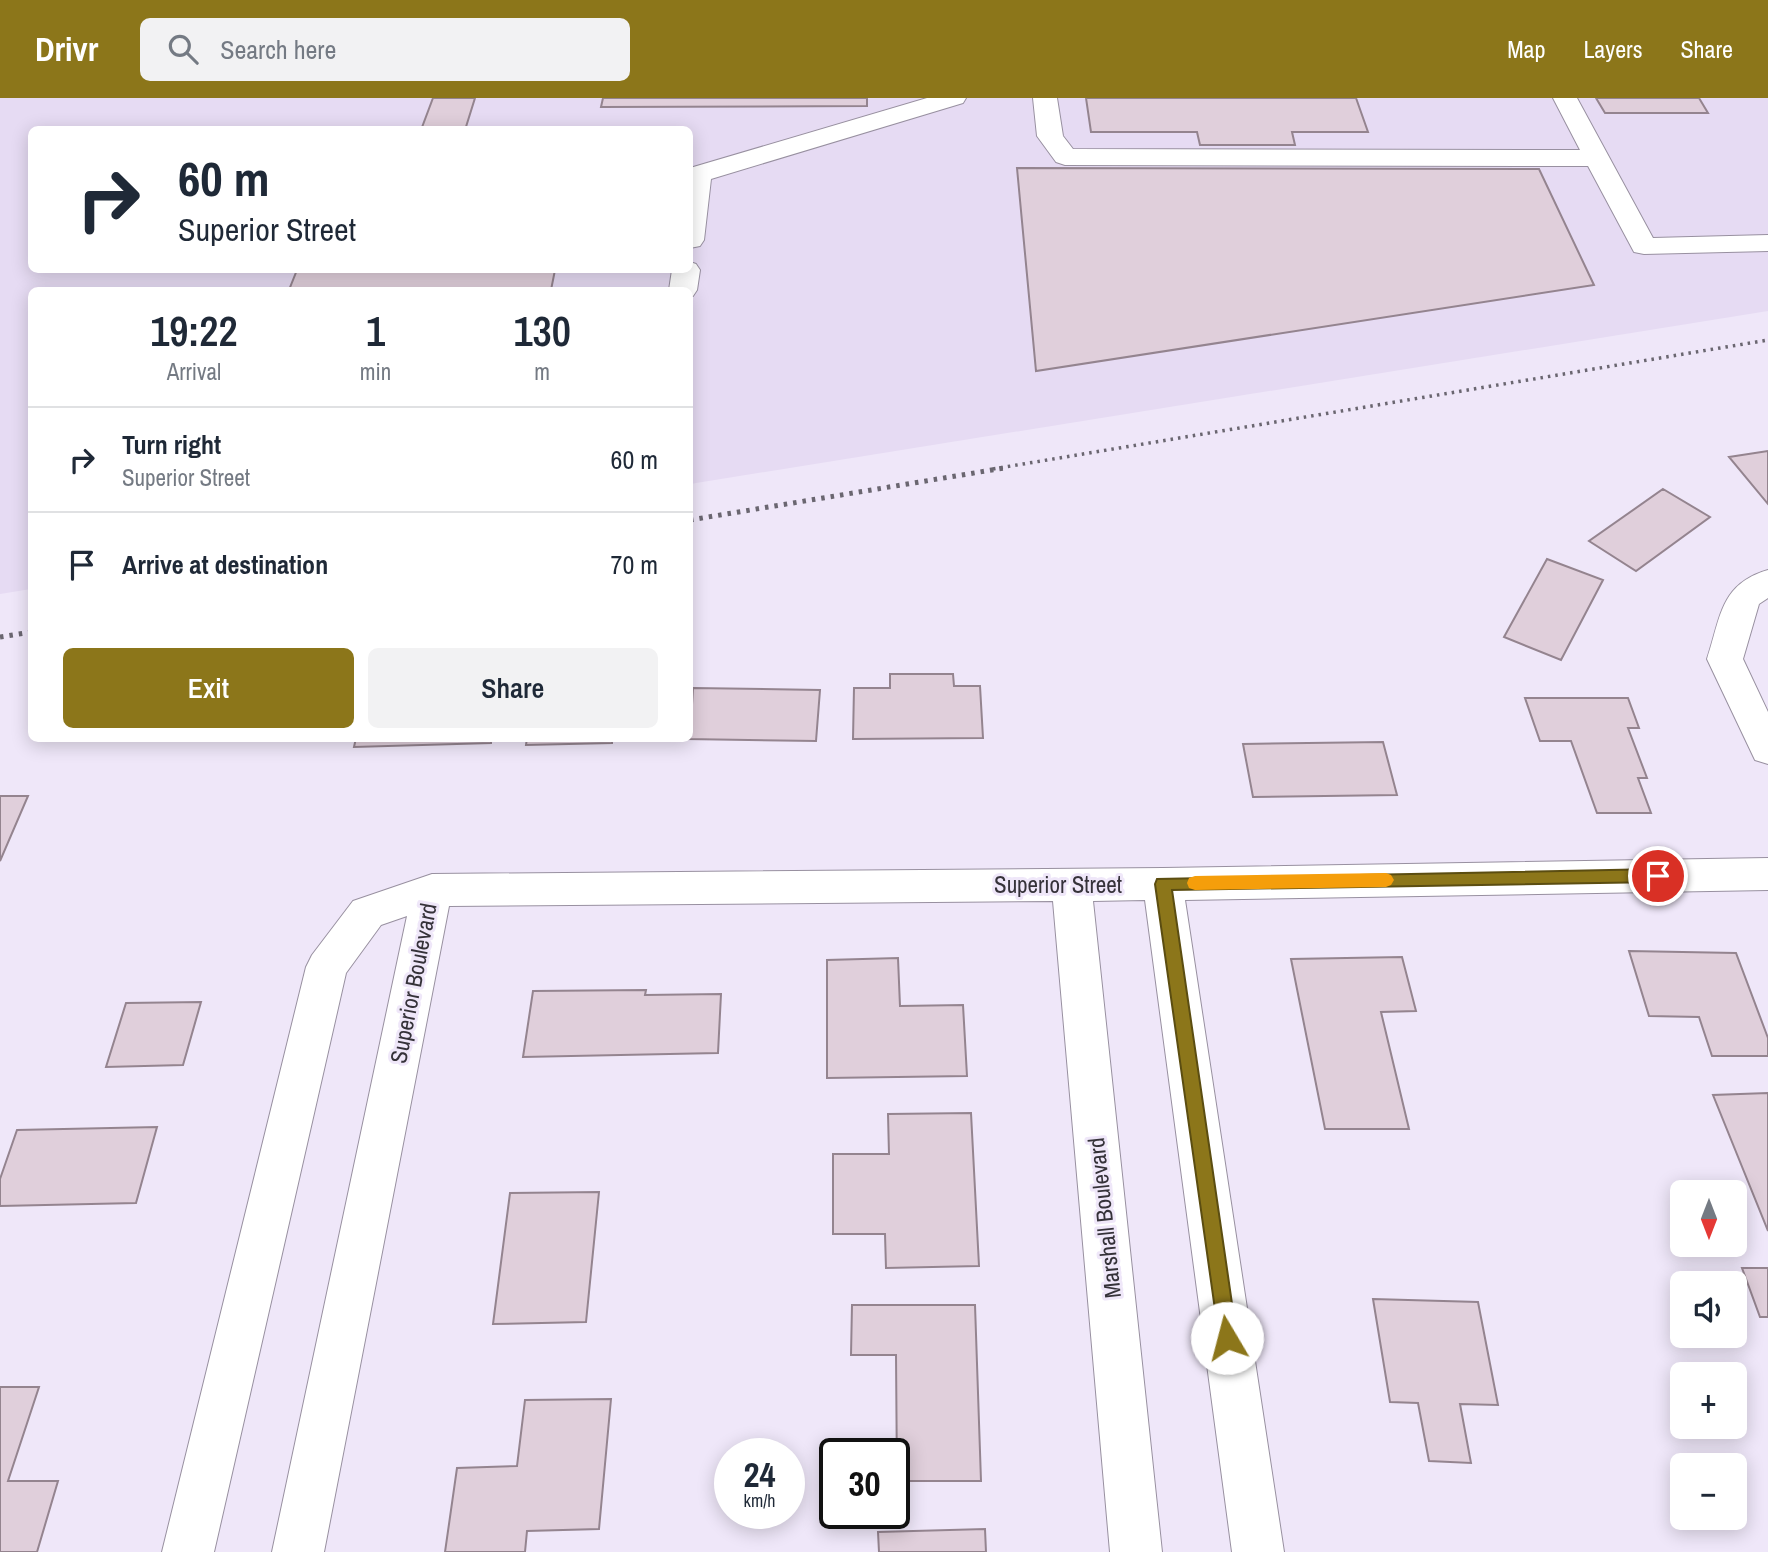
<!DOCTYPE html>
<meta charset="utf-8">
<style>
:root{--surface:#fff;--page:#f2f2f3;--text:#1f2937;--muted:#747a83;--line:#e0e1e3;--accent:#8c761a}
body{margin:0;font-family:"Archivo Narrow",sans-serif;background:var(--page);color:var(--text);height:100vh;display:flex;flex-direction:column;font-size:26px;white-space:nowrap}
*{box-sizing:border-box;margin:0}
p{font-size:23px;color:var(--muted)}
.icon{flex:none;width:38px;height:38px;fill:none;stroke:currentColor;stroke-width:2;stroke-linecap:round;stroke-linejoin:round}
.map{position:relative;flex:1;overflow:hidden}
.panel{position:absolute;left:28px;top:189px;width:665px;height:455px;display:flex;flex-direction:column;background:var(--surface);border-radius:10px;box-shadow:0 4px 18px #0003}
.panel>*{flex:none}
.guide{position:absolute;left:28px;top:28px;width:665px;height:147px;border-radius:10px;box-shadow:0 4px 18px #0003;background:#fff;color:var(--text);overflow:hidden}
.needle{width:46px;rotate:180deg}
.tools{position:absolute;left:1670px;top:1082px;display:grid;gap:14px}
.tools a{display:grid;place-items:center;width:77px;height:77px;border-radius:10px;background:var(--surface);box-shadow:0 4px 18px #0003;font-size:35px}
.speed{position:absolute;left:714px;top:1340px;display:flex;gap:14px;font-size:35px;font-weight:700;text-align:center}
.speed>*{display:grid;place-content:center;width:91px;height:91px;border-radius:50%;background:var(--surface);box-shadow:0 4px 18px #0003;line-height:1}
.speed small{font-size:18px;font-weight:400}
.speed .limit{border:4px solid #111;border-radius:10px;background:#fff;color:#111}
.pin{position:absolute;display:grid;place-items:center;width:60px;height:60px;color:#fff;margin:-30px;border:4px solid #fff;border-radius:50%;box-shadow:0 2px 7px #0007}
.me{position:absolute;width:77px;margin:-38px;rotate:352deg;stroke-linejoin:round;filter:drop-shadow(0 0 5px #0008)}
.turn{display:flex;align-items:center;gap:24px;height:147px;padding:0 35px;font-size:32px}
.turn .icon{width:91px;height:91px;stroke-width:2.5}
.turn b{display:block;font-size:49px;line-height:60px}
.eta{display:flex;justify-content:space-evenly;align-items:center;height:119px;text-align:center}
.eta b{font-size:42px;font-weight:600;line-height:49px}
.action{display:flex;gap:14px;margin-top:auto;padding:14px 35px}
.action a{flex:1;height:80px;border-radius:10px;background:var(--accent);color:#fff;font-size:28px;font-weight:600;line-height:80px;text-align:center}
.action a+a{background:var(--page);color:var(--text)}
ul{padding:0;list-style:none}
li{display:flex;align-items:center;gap:21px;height:105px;padding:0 35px;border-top:2px solid var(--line)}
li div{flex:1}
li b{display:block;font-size:26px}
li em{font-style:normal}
header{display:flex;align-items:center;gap:42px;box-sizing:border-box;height:98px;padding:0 35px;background:var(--accent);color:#fff}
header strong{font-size:33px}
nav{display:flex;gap:38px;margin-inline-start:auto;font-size:24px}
.search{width:490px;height:63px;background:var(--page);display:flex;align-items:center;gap:18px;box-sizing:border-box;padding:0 24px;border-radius:10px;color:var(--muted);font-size:26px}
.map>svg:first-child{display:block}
.built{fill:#e6dbf3;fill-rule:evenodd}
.building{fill:#e0cfdb;stroke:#94848f;stroke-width:2}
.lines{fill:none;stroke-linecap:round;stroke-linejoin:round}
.minor-casing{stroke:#9890a0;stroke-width:2}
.minor{fill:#fff;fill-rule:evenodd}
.rail-far1{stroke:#6a6670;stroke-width:3.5;stroke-dasharray:2.5 5;stroke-linecap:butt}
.rail{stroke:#6a6670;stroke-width:5;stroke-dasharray:3.5 6;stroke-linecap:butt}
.route{fill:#8c761a;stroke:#5b4d11;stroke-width:2}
.slow{fill:#f59e0b}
.labels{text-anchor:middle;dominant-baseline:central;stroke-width:6;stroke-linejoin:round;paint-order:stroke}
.street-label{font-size:23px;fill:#353239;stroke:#efe7f9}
</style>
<header>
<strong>Drivr</strong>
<div class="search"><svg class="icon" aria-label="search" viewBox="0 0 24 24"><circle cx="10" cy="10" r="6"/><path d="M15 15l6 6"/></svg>Search here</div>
<nav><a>Map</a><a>Layers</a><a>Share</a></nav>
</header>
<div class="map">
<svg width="1768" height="1454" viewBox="0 0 1768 1454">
<rect width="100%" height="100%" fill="#efe7f9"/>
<path class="built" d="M0 0H1768V213L690 386V192H32L31 491 0 496ZM32 32H690V172H32Z"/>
<path class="building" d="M433 0H475L465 32H421Z
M603 0H867V8L601 9Z
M1086 0H1356L1368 34H1292L1295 47H1200L1197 34H1091Z
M1596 0H1699L1708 15H1605Z
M1017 70 1539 71 1594 187 1036 273Z
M297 172H555L551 192H289Z
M1768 353V406L1729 359Z
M1663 391 1710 419 1636 473 1589 443Z
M1547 461 1603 482 1561 562 1504 539Z
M890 576H953L954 588H980L983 640 853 641 854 590H890Z
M693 590 820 592 816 643 686 641 690 640Z
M1525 600H1628L1639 630H1628L1647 680H1638L1651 715H1597L1571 643H1540Z
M356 640H491V645L354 649Z
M527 640H612V645L526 647Z
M1383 644 1397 697 1253 699 1243 646Z
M0 698H28L0 763Z
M1629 853 1736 855 1768 940V958H1712L1699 919 1649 918Z
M1402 859 1416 913 1381 914 1409 1031H1325L1291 861Z
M898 860 900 908 963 907 967 978 827 980V862Z
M646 892 645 897 721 896 718 955 523 959 533 893Z
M201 904 183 967 106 969 126 905Z
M1768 995V1133L1713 997Z
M971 1015 979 1168 886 1170 885 1136H833V1056H889L888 1016Z
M157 1029 136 1105 0 1108V1081L17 1032Z
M599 1094 586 1224 493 1226 510 1095Z
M1742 1170H1768V1219H1760Z
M1373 1201 1478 1204 1498 1307 1460 1306 1471 1365 1429 1363 1418 1305 1390 1304Z
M852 1207H975L981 1383H897L896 1257H851Z
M0 1289H39L8 1383H58L37 1454H0Z
M611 1301 599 1431 527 1433 525 1454H445L457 1370 517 1368 525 1302Z
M985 1431 986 1454H879L878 1434Z"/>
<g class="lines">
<defs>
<path id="minor" d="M927 0H966L963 5 711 81 704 142 700 148 690 150V70Z
M1033 0H1057L1063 38 1073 51 1580 52 1553 0H1577L1653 140 1768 137V153L1644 156 1634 154 1588 68 1065 67 1056 64 1037 38Z
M690 164 696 166 700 172 697 192 693 198 690 199V192H669L672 172H690Z
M1768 472V500L1759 506 1743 561 1768 614V666L1755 662 1707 561C1721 519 1720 486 1768 472Z
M1768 760V792L1185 802 1284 1454H1232L1145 802 1093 803 1162 1454H1110L1053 803 449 808 324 1454H272L407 818 381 827 346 875 214 1454H162L306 869 312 857 353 803 432 776 1163 770Z"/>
</defs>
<use href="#minor" class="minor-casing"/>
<use href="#minor" class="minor"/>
<path class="rail-far1" d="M993 371 1768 242"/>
<path class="rail" d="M690 422 1004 370
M0 539 32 534"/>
</g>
<path class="route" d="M1658 771 1664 773 1666 778 1664 782 1658 784 1172 792 1237 1240 1234 1247 1227 1250 1220 1247 1155 786 1157 781Z"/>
<path class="slow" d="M1386 775 1391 777 1394 782 1391 787 1386 789 1195 792 1189 790 1187 785 1189 780 1195 778Z"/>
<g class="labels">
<g class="street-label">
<text x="1058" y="786">Superior Street</text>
<text transform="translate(413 885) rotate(-79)">Superior Boulevard</text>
<text transform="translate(1104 1120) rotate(-96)">Marshall Boulevard</text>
</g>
</g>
</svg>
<div class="tools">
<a><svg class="needle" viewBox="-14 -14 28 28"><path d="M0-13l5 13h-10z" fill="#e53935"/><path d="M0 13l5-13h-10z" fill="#747a83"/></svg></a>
<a><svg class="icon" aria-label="sound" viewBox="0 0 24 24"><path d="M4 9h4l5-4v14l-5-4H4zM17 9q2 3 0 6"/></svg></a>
<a>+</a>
<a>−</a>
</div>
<div class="speed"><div>24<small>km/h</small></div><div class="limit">30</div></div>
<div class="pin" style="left:1658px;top:778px;background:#d93025"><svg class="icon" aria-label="arrive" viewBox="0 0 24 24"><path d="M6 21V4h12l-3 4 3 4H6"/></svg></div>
<svg class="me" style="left:1227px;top:1240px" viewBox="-20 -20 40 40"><circle r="19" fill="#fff"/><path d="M0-13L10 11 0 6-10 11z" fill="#8c761a"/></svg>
<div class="guide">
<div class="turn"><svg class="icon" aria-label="right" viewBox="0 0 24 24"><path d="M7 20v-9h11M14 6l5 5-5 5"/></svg><div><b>60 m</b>Superior Street</div></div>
</div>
<section class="panel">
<div class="eta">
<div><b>19:22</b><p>Arrival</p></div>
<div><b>1</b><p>min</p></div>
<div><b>130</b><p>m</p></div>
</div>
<ul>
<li><svg class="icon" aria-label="right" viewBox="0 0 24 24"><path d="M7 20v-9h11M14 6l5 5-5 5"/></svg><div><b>Turn right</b><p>Superior Street</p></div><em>60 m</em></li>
<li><svg class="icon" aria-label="arrive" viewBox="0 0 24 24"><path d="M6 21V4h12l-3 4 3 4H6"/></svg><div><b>Arrive at destination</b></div><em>70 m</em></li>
</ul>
<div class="action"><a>Exit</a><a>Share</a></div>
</section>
</div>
